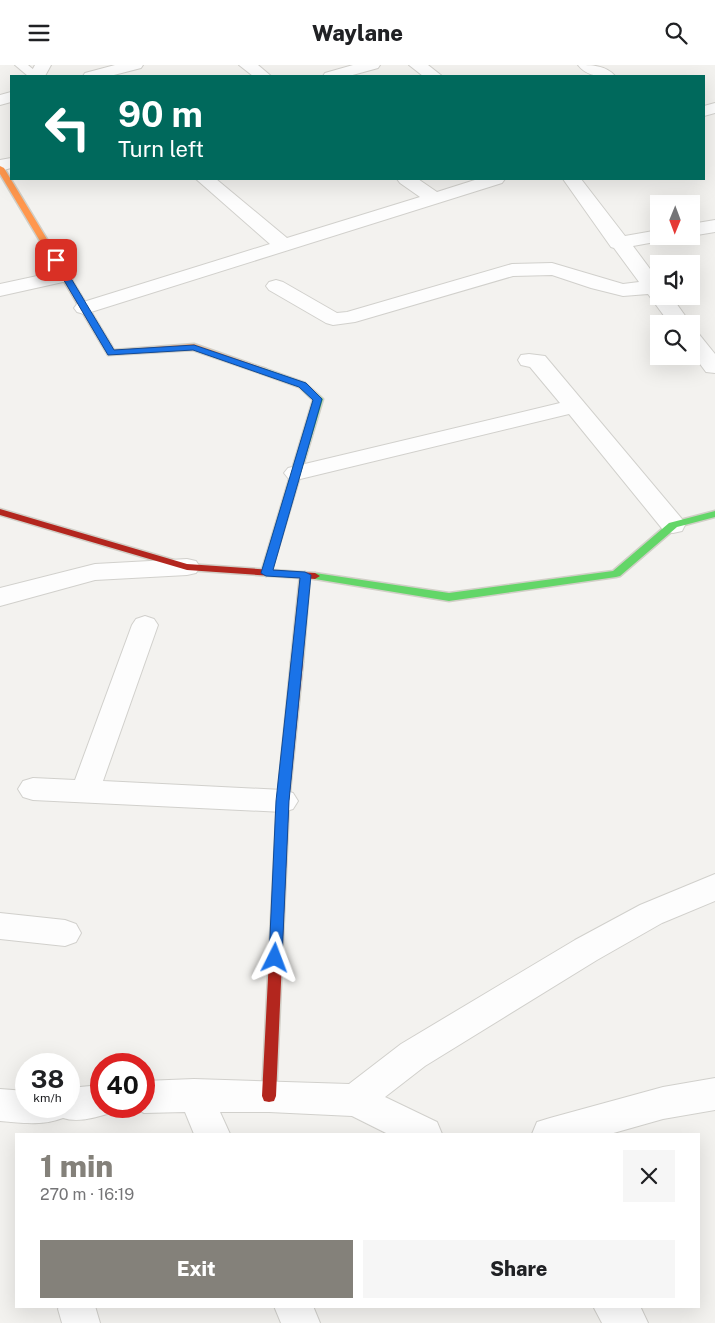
<!DOCTYPE html>
<meta charset="utf-8">
<style>
:root{--surface:#fff;--page:#f6f6f6;--text:#202124;--muted:#757577;--accent:#84817a}
body{margin:0;font-family:"Public Sans",sans-serif;background:var(--page);color:var(--text);height:100vh;display:flex;flex-direction:column;font-size:19px;white-space:nowrap}
*{box-sizing:border-box;margin:0}
p{font-size:16px;color:var(--muted)}
.icon{flex:none;width:28px;height:28px;fill:none;stroke:currentColor;stroke-width:2;stroke-linecap:round;stroke-linejoin:round}
.map{position:relative;flex:1;overflow:hidden}
.panel{position:absolute;left:15px;top:1068px;width:685px;height:175px;display:flex;flex-direction:column;background:var(--surface);border-radius:0px;box-shadow:0 5px 20px #0002}
.panel>*{flex:none}
.top-card{position:absolute;left:10px;top:10px;width:695px;height:105px;border-radius:0px;box-shadow:0 5px 20px #0002;background:#00695c;color:#fff;overflow:hidden}
.needle{width:32px;rotate:181deg}
.fabs{position:absolute;left:650px;top:130px;display:grid;gap:10px}
.fabs a{display:grid;place-items:center;width:50px;height:50px;border-radius:0px;background:var(--surface);box-shadow:0 5px 20px #0002;font-size:25px}
.speed{position:absolute;left:15px;top:988px;display:flex;gap:10px;font-size:25px;font-weight:700;text-align:center}
.speed>*{display:grid;place-content:center;width:65px;height:65px;border-radius:50%;background:var(--surface);box-shadow:0 5px 20px #0002;line-height:1}
.speed small{font-size:12px;font-weight:400}
.speed .limit{border:8px solid #d22;background:#fff;color:#111}
.pin{position:absolute;display:grid;place-items:center;width:42px;height:42px;color:#fff;margin:-21px;border-radius:10px;box-shadow:0 2px 8px #0006}
.me{position:absolute;width:55px;margin:-28px;rotate:3deg;stroke-linejoin:round;filter:drop-shadow(0 0 4px #0008)}
.turn{display:flex;align-items:center;gap:18px;height:105px;padding:0 25px;font-size:22px}
.turn .icon{width:65px;height:65px;stroke-width:2.5}
.turn b{display:block;font-size:35px;line-height:42px}
.round{display:grid;place-items:center;flex:none;width:52px;height:52px;border-radius:0px;background:var(--page)}
.overview{display:flex;align-items:center;justify-content:space-between;height:85px;padding:0 25px}
h1{font-size:30px;font-weight:800;line-height:38px;color:var(--accent)}
.cta{display:flex;gap:10px;margin-top:auto;padding:10px 25px}
.cta a{flex:1;height:58px;border-radius:0px;background:var(--accent);color:#fff;font-size:20px;font-weight:800;line-height:58px;text-align:center}
.cta a+a{background:var(--page);color:var(--text)}
header{display:flex;justify-content:space-between;align-items:center;height:65px;padding:0 25px;background:var(--surface);font-size:22px;font-weight:800}
.map>svg:first-child{display:block}
.lines{fill:none;stroke-linecap:round;stroke-linejoin:round}
.lane-casing{stroke:#d1d0cc;stroke-width:2}
.street-casing{stroke:#d1d0cc;stroke-width:2}
.fast-casing{stroke:#d1cfc7;stroke-width:3}
.slow-casing{stroke:#d1cfc7;stroke-width:3}
.jam-casing{stroke:#d1cfc7;stroke-width:3}
.lane{fill:#fdfdfd;fill-rule:evenodd}
.street{fill:#fdfdfd;fill-rule:evenodd}
.fast{fill:#63d668;fill-rule:evenodd}
.slow{fill:#ff974d;fill-rule:evenodd}
.jam{fill:#b3261e;fill-rule:evenodd}
.route{fill:#1a73e8;stroke:#114b97}
</style>
<header><svg class="icon" aria-label="menu" viewBox="0 0 24 24"><path d="M4 6h16M4 12h16M4 18h16"/></svg>Waylane<svg class="icon" aria-label="search" viewBox="0 0 24 24"><circle cx="10" cy="10" r="6"/><path d="M15 15l6 6"/></svg></header>
<div class="map">
<svg width="715" height="1258" viewBox="0 0 715 1258">
<rect width="100%" height="100%" fill="#f3f2ef"/>
<g class="lines">
<defs>
<path id="lane" d="M15 0H28L41 11H28Z"/>
<path id="street" d="M35 0H51L45 11H29Z
M115 0H143L141 3 110 11H83L85 8Z
M239 0H258L271 11H253Z
M353 0H380L378 3 349 11H323L325 8Z
M409 0H428L442 11H423Z
M578 0C591 0 606 0 615 11 602 12 587 12 578 0Z
M11 27V37L0 40V30Z
M715 38V48L704 51V41Z
M11 93V103L0 106V95Z
M196 114H216L287 173 420 132 400 118 397 114H418L437 127 478 114H505L502 118 91 247 84 249 77 247 74 243 77 239 270 179Z
M563 114H581L625 171 659 165V171H668L666 175 633 181 659 216V231H671L691 259H670L648 229 623 231 591 223 552 210 513 211 355 257 333 260 326 258 269 225 266 221 269 217 276 215 283 217 337 248 347 247 512 199 552 198 623 219 639 217 614 183 611 182Z
M715 155V167L691 171V159Z
M65 205 72 207 75 211 72 215 0 231V219Z
M691 266 698 268 715 289V308L706 307 691 287Z
M529 289 545 291 682 454 685 460 682 466 673 468 664 466 569 349 296 415 288 413 284 408 288 403 560 338 530 302 521 300 518 295 521 290Z
M187 494 196 496 200 502 196 508 187 510 95 515 0 541V523L95 499Z
M145 551 154 554 158 560 103 716 283 725 293 728 298 736 293 744 283 747 33 735 23 732 18 724 23 716 33 713 75 715 132 560 136 554Z
M715 809V836L662 858 597 895 425 1001 385 1032 437 1057 442 1069H388L352 1051 269 1047H220L230 1069H194L185 1047 144 1048 131 1041H144V1016L194 1014 349 1019 401 979 575 875 640 840Z
M0 848 65 855 76 859 81 868 76 877 65 881 0 874Z
M715 1013V1045L663 1054 610 1069H532L537 1057 550 1053 663 1022Z
M101 1020V1041H116L113 1047C99 1052 78 1058 63 1053 42 1061 22 1058 0 1056V1024L26 1026V1041H69V1023Z
M59 1241H95L100 1258H62L58 1244Z
M274 1241H313L320 1258H281Z
M593 1241H640L648 1258H602Z"/>
<path id="fast" d="M263 303 305 318 323 334 271 508 266 511 261 508 313 335 299 322 260 308V304Z
M715 446V452L677 462 620 511 616 512 449 536 315 514 310 511 315 508 449 528 613 506 669 458Z"/>
<path id="slow" d="M0 101 4 103 114 285 194 279 266 304V308H260L193 285 108 290 0 109Z
M305 507 310 510 303 597 297 601 291 597 300 510Z"/>
<path id="jam" d="M0 444 187 499 315 508 320 511 315 514 187 505 0 450Z
M297 593 303 597 289 736 276 1031 274 1036 269 1037 264 1036 262 1031 277 736 291 597Z"/>
</defs>
<use href="#lane" class="lane-casing"/>
<use href="#street" class="street-casing"/>
<use href="#fast" class="fast-casing"/>
<use href="#slow" class="slow-casing"/>
<use href="#jam" class="jam-casing"/>
<use href="#lane" class="lane"/>
<use href="#street" class="street"/>
<use href="#fast" class="fast"/>
<use href="#slow" class="slow"/>
<use href="#jam" class="jam"/>
</g>
<path class="route" d="M53 193 60 195 114 285 194 280 306 318 322 334 273 505 305 507 311 510 289 736 282 893 280 897 275 899 271 897 269 893 276 736 300 513 266 511 261 508 313 335 299 322 193 285 108 290 52 195Z"/>
</svg>
<div class="fabs">
<a><svg class="needle" viewBox="-14 -14 28 28"><path d="M0-13l5 13h-10z" fill="#e53935"/><path d="M0 13l5-13h-10z" fill="#757577"/></svg></a>
<a><svg class="icon" aria-label="sound" viewBox="0 0 24 24"><path d="M4 9h4l5-4v14l-5-4H4zM17 9q2 3 0 6"/></svg></a>
<a><svg class="icon" aria-label="search" viewBox="0 0 24 24"><circle cx="10" cy="10" r="6"/><path d="M15 15l6 6"/></svg></a>
</div>
<div class="speed"><div>38<small>km/h</small></div><div class="limit">40</div></div>
<div class="pin" style="left:56px;top:195px;background:#d93025"><svg class="icon" aria-label="arrive" viewBox="0 0 24 24"><path d="M6 21V4h12l-3 4 3 4H6"/></svg></div>
<svg class="me" style="left:275px;top:893px" viewBox="-20 -20 40 40"><path d="M0-17L14 15 0 8-14 15z" fill="#1a73e8" stroke="#fff" stroke-width="4"/></svg>
<div class="top-card">
<div class="turn"><svg class="icon" aria-label="left" viewBox="0 0 24 24"><path d="M17 20v-9H6M10 6l-5 5 5 5"/></svg><div><b>90 m</b>Turn left</div></div>
</div>
<section class="panel">
<div class="overview"><div><h1>1 min</h1><p>270 m · 16:19</p></div><a class="round"><svg class="icon" aria-label="close" viewBox="0 0 24 24"><path d="M6 6l12 12M18 6L6 18"/></svg></a></div>
<div class="cta"><a>Exit</a><a>Share</a></div>
</section>
</div>
